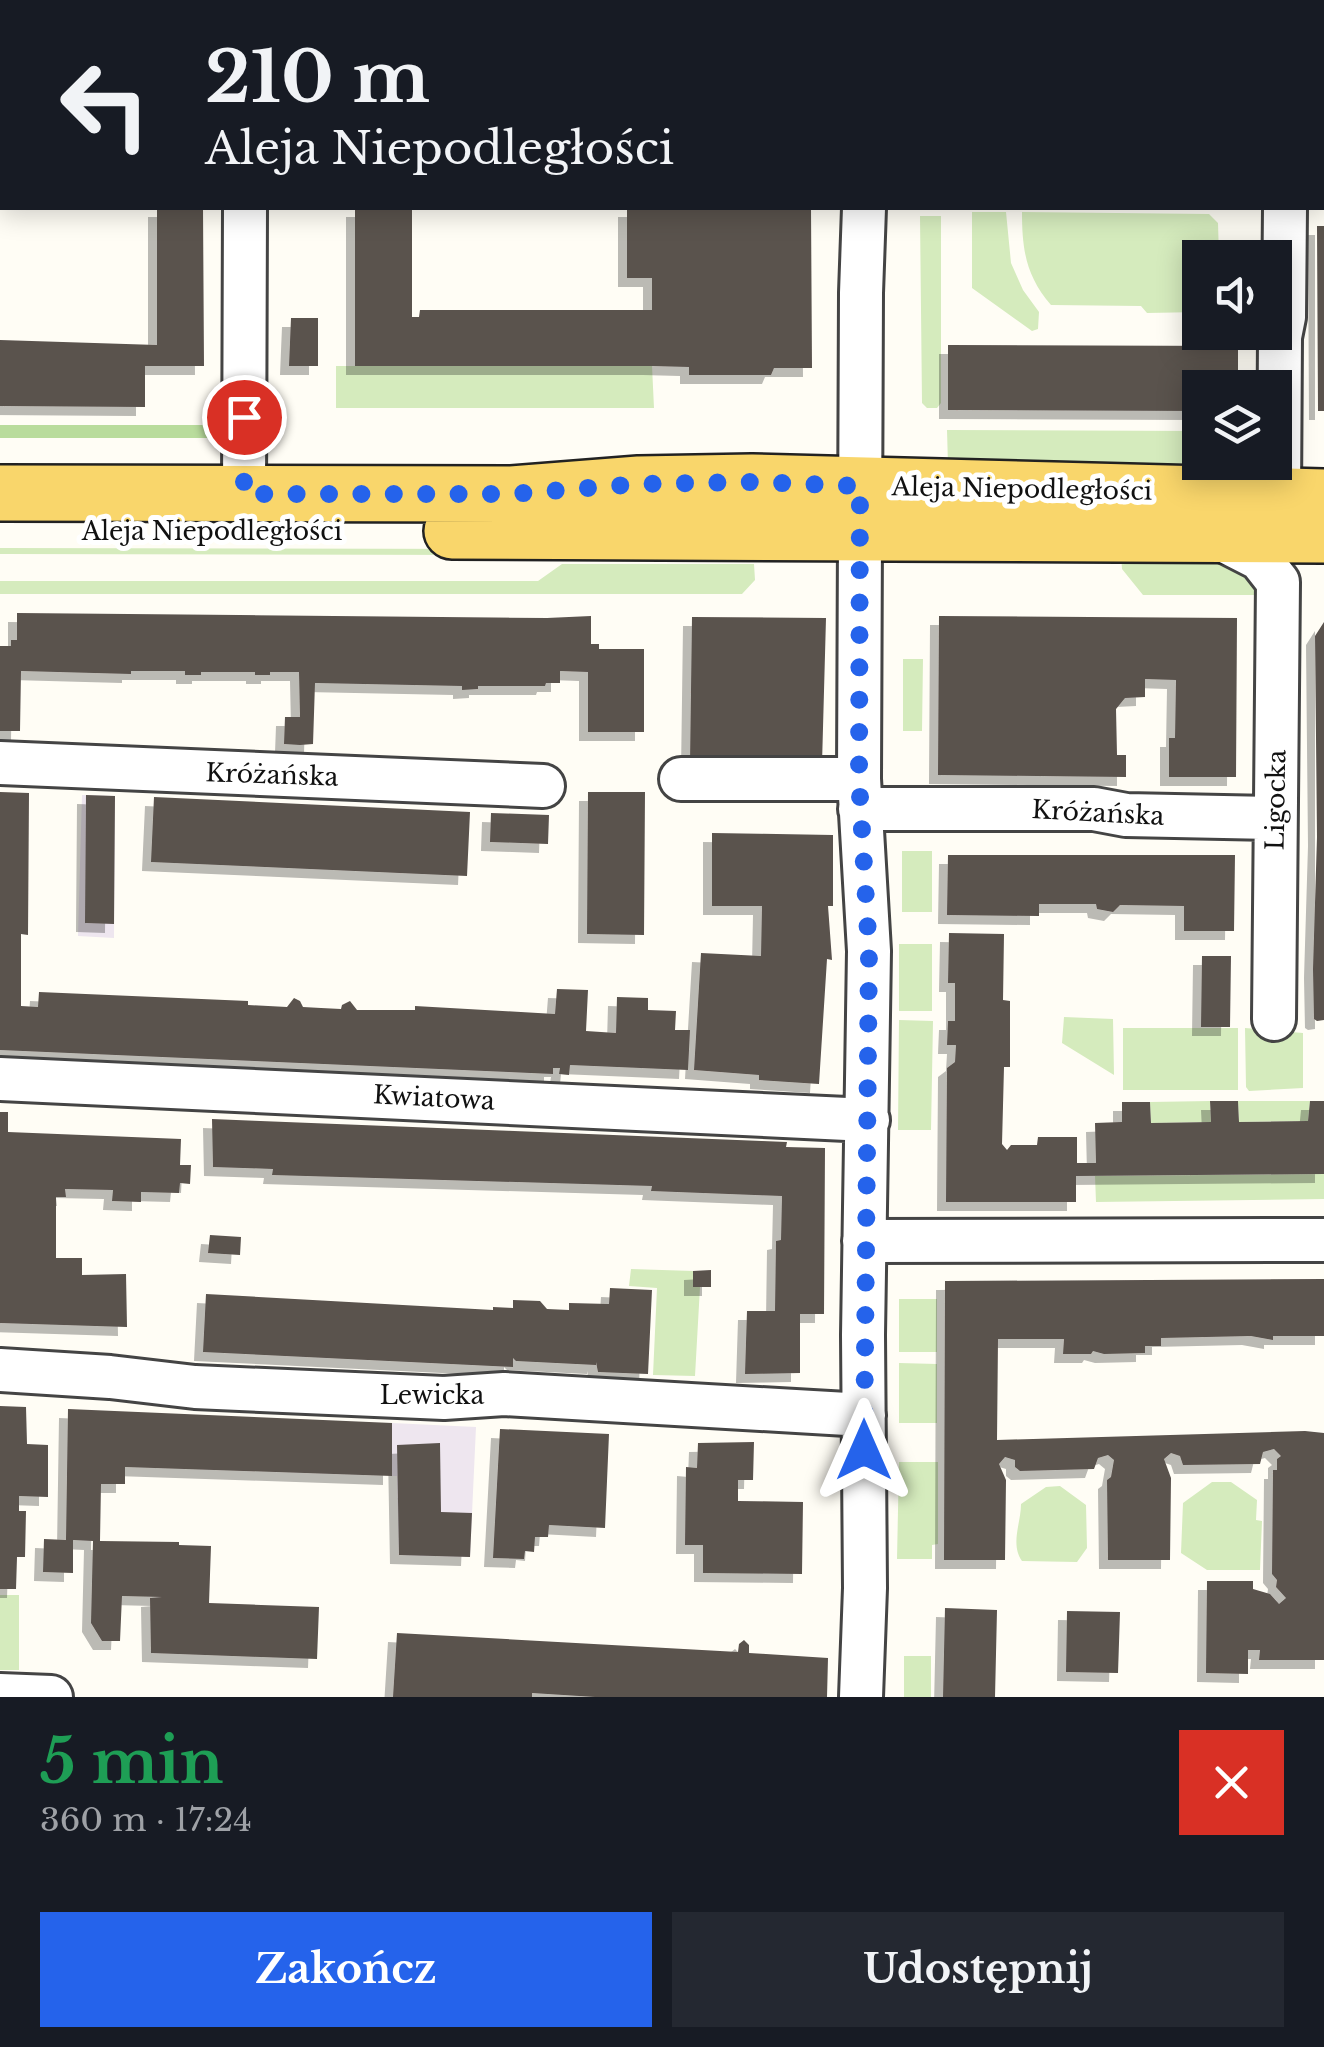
<!DOCTYPE html>
<html lang="pl">
<meta charset="utf-8">
<style>
:root{--surface:#171b24;--page:#242831;--text:#f1f3f6;--muted:#9ea1a6;--accent:#2563eb}
body{margin:0;font-family:"Libre Baskerville",serif;background:var(--page);color:var(--text);height:100vh;display:flex;flex-direction:column;font-size:38px;white-space:nowrap}
*{box-sizing:border-box;margin:0}
p{font-size:32px;color:var(--muted)}
.icon{flex:none;width:55px;height:55px;fill:none;stroke:currentColor;stroke-width:2;stroke-linecap:round;stroke-linejoin:round}
.map{position:relative;height:1697px;overflow:hidden}
.details{display:flex;flex-direction:column;background:var(--surface);flex:1}
.details>*{flex:none}
.guide{position:absolute;left:0px;top:0px;width:1325px;height:210px;box-shadow:0 5px 25px #0003;background:#171b24;color:var(--text);overflow:hidden}
.controls{position:absolute;left:1182px;top:240px;display:grid;gap:20px}
.controls a{display:grid;place-items:center;width:110px;height:110px;border-radius:0px;background:var(--surface);box-shadow:0 5px 25px #0003;font-size:50px}
.pin{position:absolute;display:grid;place-items:center;width:85px;height:85px;color:#fff;margin:-42px;border:5px solid #fff;border-radius:50%;box-shadow:0 2px 10px #0007}
.me{position:absolute;width:110px;margin:-55px;rotate:0deg;stroke-linejoin:round;filter:drop-shadow(0 0 8px #0008)}
.turn{display:flex;align-items:center;gap:35px;height:210px;padding:0 40px;font-size:45px}
.turn .icon{width:130px;height:130px;stroke-width:2.5}
.turn b{display:block;font-size:70px;line-height:85px}
.round{display:grid;place-items:center;flex:none;width:105px;height:105px;border-radius:0px;background:var(--page)}
.head{display:flex;align-items:center;justify-content:space-between;height:170px;padding:0 40px}
h1{font-size:60px;font-weight:700;line-height:75px;color:#1e9e55}
.cta{display:flex;gap:20px;margin-top:auto;padding:20px 40px}
.cta a{flex:1;height:115px;border-radius:0px;background:var(--accent);color:#fff;font-size:40px;font-weight:700;line-height:115px;text-align:center}
.cta a+a{background:var(--page);color:var(--text)}
.map>svg:first-child{display:block}
.industrial{fill:#eee6ef}
.green{fill:#d5ebbd}
.forest{fill:#b9dc9c}
.building{fill:#5a524d;filter:url(#shadow)}
.lines{fill:none;stroke-linecap:round;stroke-linejoin:round}
.minor-casing{stroke:#444;stroke-width:48}
.major-casing{stroke:#222;stroke-width:60}
.minor{stroke:#fff;stroke-width:42}
.major{stroke:#f9d66b;stroke-width:55}
.route{stroke:#2563eb;stroke-width:18;stroke-dasharray:0 32.4}
.labels{text-anchor:middle;dominant-baseline:central;stroke-width:10;stroke-linejoin:round;paint-order:stroke}
.street-label{font-size:25px;fill:#111;stroke:#fff}
</style>
<div class="map">
<svg width="1324" height="1697" viewBox="0 0 1324 1697">
<defs>
<filter id="shadow"><feDropShadow dx="-9" dy="9" stdDeviation="0" flood-color="#0004"/></filter>
</defs>
<rect width="100%" height="100%" fill="#fffdf5"/>
<path class="industrial" d="M82 795 115 796 114 938 78 936Z
M392 1423 476 1427 470 1557 399 1555 397 1476H392Z"/>
<path class="green" d="M972 212H1006L1011 263 1023 290 1039 312 1038 329 1032 331 972 288Z
M1022 212 1209 214 1218 223 1219 257 1200 258V312L1147 313 1141 306 1051 305C1026 276 1022 250 1022 212Z
M920 216H941V403L937 408H927L922 403Z
M336 366H652L654 408H336Z
M947 430 1200 431V462L1257 463 1247 466 948 465Z
M0 548 509 549 483 555 0 554Z
M1121 555H1235L1262 595H1143L1122 569Z
M562 564H754L755 580 742 594H0V581H538Z
M903 659H923L922 731H903Z
M902 851H932V912H902Z
M899 944H932V1011H899Z
M1064 1017 1113 1019 1114 1075 1062 1043Z
M899 1020 933 1021 931 1130H898Z
M1123 1028H1238V1090H1123Z
M1245 1028 1303 1033V1088L1249 1091 1246 1087Z
M1210 1101 1211 1122 1151 1123 1150 1102Z
M1238 1101H1310L1308 1121 1239 1122Z
M1324 1174V1199L1096 1202 1095 1176Z
M631 1269 693 1271V1287H700L695 1376 653 1375 657 1288 629 1286Z
M899 1299H937V1352H899Z
M899 1363 937 1364V1423H899Z
M899 1462H938V1544L932 1545V1559H897Z
M1212 1482H1231L1257 1500 1256 1520 1262 1521 1260 1570H1207L1181 1553 1183 1503Z
M1060 1486 1086 1505 1087 1548 1077 1562 1022 1561C1010 1544 1021 1523 1021 1504L1046 1487Z
M0 1595H19V1670H0Z
M904 1656H931V1697H904Z"/>
<path class="forest" d="M0 425H235V438H0Z"/>
<path class="building" d="M157 208H203L204 366H145V407L0 406V340L157 345Z
M355 208H412V317H419L420 310H652V278H627V208H811L812 368H774L771 375H689V367L652 366H355Z
M1317 226H1324V411H1318Z
M291 318H318V366H289Z
M948 345 1238 346V388H1200V411L948 410Z
M17 613 547 618 591 616V644H599V649H644V732H588V672L560 671V683H546L545 686H478V689L462 690V686L315 683 313 744 300 745 284 744 285 717H300L299 672H270V675H255V672H201V675H185V671H131V674L21 671 20 731H0V646H11V640H17Z
M939 616 1237 618 1236 777H1169V738H1175L1176 680 1145 679V697L1125 698 1116 709 1117 755H1126V777L938 775Z
M692 617 826 618 822 764 690 763Z
M1324 622V1020L1317 1021 1314 1019 1313 969 1317 837 1315 636Z
M0 792 29 793 28 935 21 934V1006L38 1007 39 992 248 1001V1005L287 1007 294 998 300 1001 303 1007 321 1008 341 1009 342 1005 350 1001 357 1010H415V1006L555 1014 557 989 588 990 586 1031 616 1033 617 997 648 998V1010L676 1011 675 1030H690L688 1070 570 1065 569 1075 559 1074 560 1068H553V1074L0 1050Z
M588 792H645L644 935 587 934Z
M86 795 115 796 114 924 85 923Z
M154 797 470 812 467 876 151 862Z
M491 813 549 815 548 844 490 842Z
M712 833 833 835V906H828L832 960 827 959 819 1084 759 1080V1075L694 1070 701 953 761 956 762 906H712Z
M948 855H1235L1234 931H1184V906L1120 905 1113 912 1097 909 1096 904H1039V916L947 915Z
M949 933 1004 934 1003 1000 1010 1001V1067H1004L1002 1144 1007 1150 1011 1145H1037L1038 1137H1077V1163H1096L1095 1123 1122 1122V1102H1150L1151 1123 1211 1122 1210 1101H1238L1239 1122 1308 1121 1310 1101H1324V1174L1076 1176V1202H946L947 1068 955 1062 956 1045H947L948 1021H955V983H948Z
M1202 956H1231L1230 1027H1201Z
M0 1112H8V1132L181 1139 180 1165H191L190 1184 180 1183 179 1193 141 1192V1202L112 1201 113 1190 65 1189 66 1197H56V1258H82V1275L126 1274 127 1327 0 1323Z
M212 1119 787 1142 786 1147 825 1148 824 1314H800V1373L745 1374 747 1311H775L776 1241 781 1240 782 1196 651 1191 652 1186 272 1175 273 1169 213 1167Z
M210 1235 241 1237 240 1255 208 1253Z
M711 1270V1287H693V1271Z
M1324 1279V1336H1273V1340L1251 1336 1161 1338V1346H1145V1353L1104 1354 1093 1351 1091 1354H1063L1064 1339H998L997 1440 1305 1431 1324 1433V1660H1259L1260 1650H1248V1674L1206 1673 1207 1581H1253V1589L1270 1594 1279 1604 1286 1598 1276 1587 1277 1580 1272 1574 1273 1470H1277V1459L1281 1456 1274 1449 1263 1452 1260 1464 1183 1465 1180 1456 1171 1453 1164 1459 1171 1478 1170 1560H1108L1107 1480 1111 1477 1114 1460 1108 1455 1098 1458 1094 1469 1020 1471 1015 1467V1460L1005 1457 999 1464 1006 1480 1005 1560H944L945 1281Z
M610 1288 652 1290 648 1374 598 1372 596 1362V1365L516 1361 513 1358V1367L203 1352 206 1294 493 1310V1307L513 1308V1300L540 1301 547 1309 569 1310V1303L609 1304Z
M0 1406 26 1407 27 1444 48 1445V1497L19 1496V1511H26L25 1557H17L16 1589H0Z
M68 1409 392 1423V1476L125 1467V1484H101L100 1541 179 1542V1545L211 1546 209 1603 319 1607 317 1659 151 1653 150 1598 162 1597 122 1596 120 1641H102L91 1623 93 1541 73 1540V1573L43 1572 44 1539 66 1540Z
M500 1429 609 1434 605 1528 549 1525 548 1537H535L534 1552 525 1551 524 1559 493 1558Z
M754 1442 753 1480H738V1501L803 1502 802 1574 703 1573V1545H685L686 1467 697 1468 698 1443Z
M440 1443 441 1512 472 1513 470 1557 399 1555 397 1445Z
M945 1608 997 1610 995 1697H943Z
M1067 1611 1120 1612 1118 1673 1066 1672Z
M397 1633 738 1652 739 1644 744 1640 749 1645V1653L828 1658 827 1697H595L532 1693V1697H393Z"/>
<g class="lines">
<defs>
<path id="minor" d="M872 2V0
M0 184H2
M244 494 245 208
M1279 497 1280 337 1284 317 1285 208
M1215 536 1260 559 1278 582 1274 1019
M0 763 543 786
M681 779H859
M860 809H1094L1126 815 1275 818
M0 1079 868 1120
M864 1241 1324 1240
M0 1370 110 1377 195 1387 444 1398 504 1394 864 1415
M0 1695 51 1697
M861 1697 865 1588 863 1335 869 951 859 779 861 293 864 208"/>
<path id="major" d="M0 493 512 494 639 484 752 482 1324 497
M452 531 1324 535"/>
</defs>
<use href="#minor" class="minor-casing"/>
<use href="#major" class="major-casing"/>
<use href="#minor" class="minor"/>
<use href="#major" class="major"/>
</g>
<g class="lines">
<path class="route" d="M244 417V494H512L638 484 752 482 860 486 859 779 869 951 864 1450"/>
</g>
<g class="labels">
<g class="street-label">
<text transform="translate(1022 489) rotate(1)">Aleja Niepodległości</text>
<text x="212" y="531">Aleja Niepodległości</text>
<text transform="translate(272 775) rotate(2)">Króżańska</text>
<text transform="translate(1276 800) rotate(-89)">Ligocka</text>
<text transform="translate(1098 813) rotate(3)">Króżańska</text>
<text transform="translate(434 1098) rotate(3)">Kwiatowa</text>
<text x="432" y="1395">Lewicka</text>
</g>
</g>
</svg>
<div class="controls">
<a><svg class="icon" aria-label="sound" viewBox="0 0 24 24"><path d="M4 9h4l5-4v14l-5-4H4zM17 9q2 3 0 6"/></svg></a>
<a><svg class="icon" aria-label="layers" viewBox="0 0 24 24"><path d="M12 4l9 5-9 5-9-5zM3 14l9 5 9-5"/></svg></a>
</div>
<div class="pin" style="left:244px;top:417px;background:#d93025"><svg class="icon" aria-label="arrive" viewBox="0 0 24 24"><path d="M6 21V4h12l-3 4 3 4H6"/></svg></div>
<svg class="me" style="left:864px;top:1450px" viewBox="-20 -20 40 40"><path d="M0-17L14 15 0 8-14 15z" fill="#2563eb" stroke="#fff" stroke-width="4"/></svg>
<div class="guide">
<div class="turn"><svg class="icon" aria-label="left" viewBox="0 0 24 24"><path d="M17 20v-9H6M10 6l-5 5 5 5"/></svg><div><b>210 m</b>Aleja Niepodległości</div></div>
</div>
</div>
<section class="details">
<div class="head"><div><h1>5 min</h1><p>360 m · 17:24</p></div><a class="round" style="background:#d93025;color:#fff"><svg class="icon" aria-label="close" viewBox="0 0 24 24"><path d="M6 6l12 12M18 6L6 18"/></svg></a></div>
<div class="cta"><a>Zakończ</a><a>Udostępnij</a></div>
</section>
